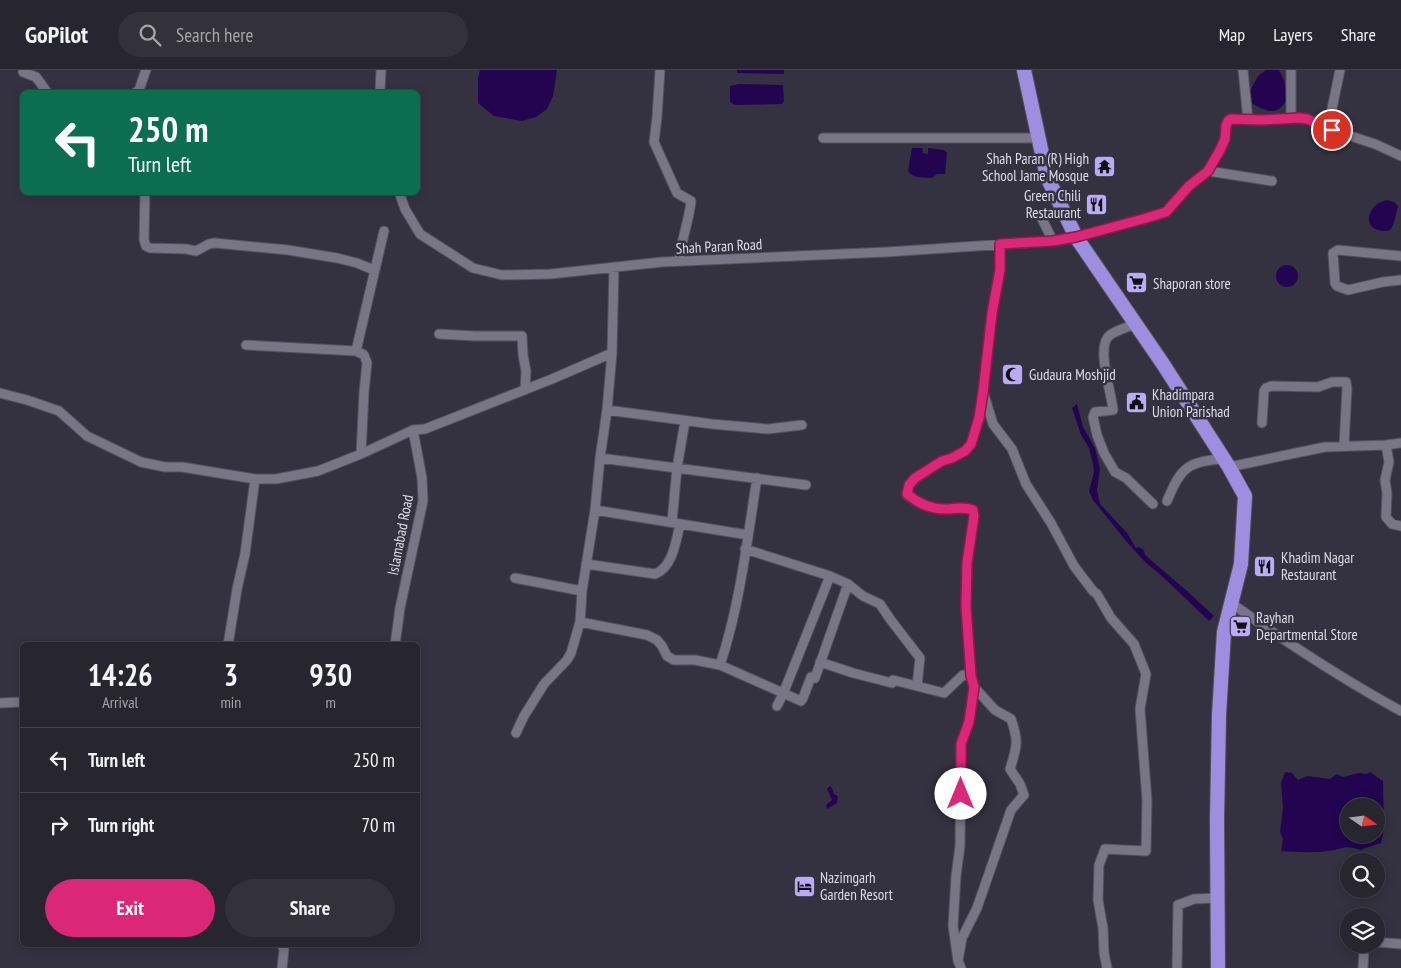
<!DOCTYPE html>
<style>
:root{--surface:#272630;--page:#33323c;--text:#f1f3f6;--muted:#a4a5ab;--line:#43434c;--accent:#db2777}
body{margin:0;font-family:"PT Sans Narrow",sans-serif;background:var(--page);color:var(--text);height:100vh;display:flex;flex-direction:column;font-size:19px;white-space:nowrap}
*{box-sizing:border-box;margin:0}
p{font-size:16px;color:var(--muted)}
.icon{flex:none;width:28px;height:28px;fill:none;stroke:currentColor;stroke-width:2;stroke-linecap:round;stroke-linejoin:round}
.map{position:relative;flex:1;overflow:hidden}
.drawer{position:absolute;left:20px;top:572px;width:400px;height:305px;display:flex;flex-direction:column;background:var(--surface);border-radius:8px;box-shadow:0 2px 12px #0003,0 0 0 1px var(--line)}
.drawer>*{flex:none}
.banner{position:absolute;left:20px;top:20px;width:400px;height:105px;border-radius:8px;box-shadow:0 2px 12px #0003,0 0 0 1px var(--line);background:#0b6e4f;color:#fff;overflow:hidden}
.needle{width:32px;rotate:104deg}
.controls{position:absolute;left:1340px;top:728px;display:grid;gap:10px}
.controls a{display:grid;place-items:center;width:45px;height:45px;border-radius:50%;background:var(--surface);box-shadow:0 2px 12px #0003,0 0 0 1px var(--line);font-size:25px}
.pin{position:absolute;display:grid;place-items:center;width:42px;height:42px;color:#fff;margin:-21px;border:2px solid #fff;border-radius:50%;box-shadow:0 1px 5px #0007}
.me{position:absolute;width:55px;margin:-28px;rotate:0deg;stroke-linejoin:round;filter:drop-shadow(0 0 4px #0008)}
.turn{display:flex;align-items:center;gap:18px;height:105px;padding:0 25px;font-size:22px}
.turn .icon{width:65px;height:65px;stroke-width:2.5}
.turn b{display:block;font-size:35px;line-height:42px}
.eta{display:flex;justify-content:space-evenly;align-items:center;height:85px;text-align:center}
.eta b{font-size:30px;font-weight:800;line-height:35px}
.primary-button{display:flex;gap:10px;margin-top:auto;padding:10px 25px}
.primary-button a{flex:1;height:58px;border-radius:30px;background:var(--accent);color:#fff;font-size:20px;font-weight:800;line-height:58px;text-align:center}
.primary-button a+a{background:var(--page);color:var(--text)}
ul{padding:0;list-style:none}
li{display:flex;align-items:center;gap:15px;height:65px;padding:0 25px;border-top:1px solid var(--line)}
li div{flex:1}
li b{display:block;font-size:19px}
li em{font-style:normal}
header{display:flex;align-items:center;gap:30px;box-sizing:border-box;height:70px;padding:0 25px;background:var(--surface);border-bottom:1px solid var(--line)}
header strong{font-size:24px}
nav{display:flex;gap:28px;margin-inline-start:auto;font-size:18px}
.search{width:350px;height:45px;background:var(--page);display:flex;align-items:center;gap:12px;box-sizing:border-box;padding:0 18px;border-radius:28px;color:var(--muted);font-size:19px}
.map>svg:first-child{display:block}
.water{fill:#230450;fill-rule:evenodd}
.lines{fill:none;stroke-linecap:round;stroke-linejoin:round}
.minor-casing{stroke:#52515c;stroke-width:11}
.trunk-casing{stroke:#52515c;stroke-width:16}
.minor{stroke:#787586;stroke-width:9}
.trunk{stroke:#9e8edf;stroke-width:14}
.route-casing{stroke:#8e194d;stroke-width:12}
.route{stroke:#db2777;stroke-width:9}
.labels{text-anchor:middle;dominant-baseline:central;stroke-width:5;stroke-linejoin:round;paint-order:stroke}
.poi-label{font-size:15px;fill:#dedde6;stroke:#343240;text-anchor:start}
.street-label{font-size:15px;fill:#dedde6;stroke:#343240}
</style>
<header>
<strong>GoPilot</strong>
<div class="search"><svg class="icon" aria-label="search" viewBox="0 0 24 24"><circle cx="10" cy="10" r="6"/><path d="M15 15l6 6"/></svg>Search here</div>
<nav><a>Map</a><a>Layers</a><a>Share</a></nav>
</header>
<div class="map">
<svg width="1401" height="898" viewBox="0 0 1401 898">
<rect width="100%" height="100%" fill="#343240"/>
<path class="water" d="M480 0H557L553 26 547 39 536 47 522 51 494 46 478 33V9Z
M737 0H784V4L737 3Z
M1266 0H1279L1284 10 1288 30C1285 32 1282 37 1279 39 1270 44 1259 38 1252 33L1250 21 1258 6Z
M739 14 783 15 784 31 782 34 735 35 730 32V16Z
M912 78H922L923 83 928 84V78L944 80 947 83 945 104H937L932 108C923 107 913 109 908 101Z
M1387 130 1394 132 1398 136C1397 141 1394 155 1391 159 1388 161 1386 161 1383 161 1364 160 1366 141 1379 133 1381 132 1384 131 1387 130Z
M1276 206a11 11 0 1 1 22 0a11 11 0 1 1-22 0Z
M1077 334 1083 357 1095 378 1100 399 1097 420 1100 434 1127 463 1136 478 1139 477 1144 480 1145 485 1187 521 1214 546 1209 551 1164 508 1144 491 1126 471 1093 430 1089 421 1094 402 1093 394 1089 378 1081 365 1072 338Z
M1285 702 1292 703 1298 710 1307 706 1330 709 1337 704 1343 707 1359 703 1366 704 1370 702 1383 711 1384 760 1381 773 1360 780C1345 774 1343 779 1329 781 1313 783 1296 782 1281 781L1283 769 1280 762 1283 738 1281 713ZM1349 736H1376V764H1349Z
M830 716 832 718 834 724 838 726 837 733 827 739 826 735 832 730 827 719Z"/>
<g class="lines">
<defs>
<path id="minor" d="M660 0 657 47 654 72 677 123 691 131C689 151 681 171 679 191
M1243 0 1248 50
M1291 0V48
M23 2 36 7 47 22
M136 22 139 20 146 0
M380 22 381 0
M1328 58 1340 0
M823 68H1039
M1208 101 1272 111
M145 122 144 170 146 176 150 178 186 179 196 181 209 174 215 173 288 180 337 188 357 193 374 200
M399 122 405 139 420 164 473 198 502 205 551 204 662 192 887 182 1053 171 1076 167 1143 149 1166 142 1189 116 1208 101 1220 80 1225 69 1226 55 1228 51 1231 49 1262 50 1291 48 1307 49 1332 60 1375 74 1401 86
M1040 145 1053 171
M1401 186 1338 180 1333 183 1335 213 1337 216 1348 220 1383 212 1401 210
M1135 254C1128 257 1117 260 1110 265 1095 276 1112 324 1113 340L1095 342 1093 347 1097 365 1104 383 1115 402 1126 408 1153 434
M439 264 475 266H522L523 285 526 301 525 320
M246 275 356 281 364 285 367 293 364 322 361 384
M356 281 384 161
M0 323 27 330 59 341 87 366 141 392 165 397H182L255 409H276L318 401 361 384 413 360 425 359 552 309 612 283
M984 325 993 354 1012 379 1026 414 1051 453 1074 496 1093 521 1097 524 1111 548 1134 574 1146 604 1140 639 1147 730 1146 781 1105 779 1099 795 1098 830 1103 858 1104 883 1107 898
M607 340 712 354 768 359 802 355
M1262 353 1264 321 1266 318 1271 316 1318 317 1332 312H1346L1347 318 1344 376
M1386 375 1389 392 1385 410 1387 423 1386 447 1392 454 1401 456
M600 388 806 415
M1229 397 1325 377 1386 375 1401 373
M1167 431C1181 398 1187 391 1224 389
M595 440 748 465
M672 452 677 398 685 351
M745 479 830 506 848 514 863 526 880 534 890 549 920 588 917 616
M586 494 655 504C673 497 676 471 680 454
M515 508 582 521
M1231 533C1286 572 1342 609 1401 641
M580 552 647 565 657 570 662 576 667 586 674 590H695L720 595 801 631 803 628 811 607 815 608 848 514
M228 575 237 519 245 484 255 409
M395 575 400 538 423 431 422 408 413 360
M820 592 853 603 892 613 893 610 944 623 963 605 971 606
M720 595C740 535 747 471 757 408
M0 633 22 632
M777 636 783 624 830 506
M516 663 524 646 544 614 567 590 571 583 580 552 582 521 595 440 600 388 607 340 612 283 614 197
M1376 872 1401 874
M958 891 962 868 977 838 1011 740 1024 725 1020 714 1010 699C1017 677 1019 671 1011 649L995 640 974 617 971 606 966 537 967 493 974 446 973 440C965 437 957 438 948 439 932 440 919 434 907 425L909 415 915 409 942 391 952 388 965 381 971 374 979 348 983 322 992 243 1000 200V174
M282 898 284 880 282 875
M961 898 958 891 953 856 956 806 960 776 961 674 969 653 974 617
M1177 898 1178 835 1194 829 1217 828
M1363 898 1364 879 1367 874"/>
<path id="trunk" d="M1024 0 1047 107 1076 167 1163 294 1229 397 1245 426 1241 494 1224 562 1219 645 1217 749 1218 898"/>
</defs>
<use href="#minor" class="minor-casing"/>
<use href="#trunk" class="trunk-casing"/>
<use href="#minor" class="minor"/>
<use href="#trunk" class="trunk"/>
</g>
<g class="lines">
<defs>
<path id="route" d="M961 724V674L969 652 974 617 971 606 966 537 967 493 974 446 973 440C965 437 957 438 948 439 932 440 919 434 907 424L909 415 915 408 942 391 952 388 965 381 971 374 979 348 983 322 992 243 1000 200V174L1053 171 1076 167 1143 149 1166 142 1189 116 1208 101 1220 80 1225 69 1226 56 1228 51 1231 49 1262 50 1300 48 1307 49 1332 60"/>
</defs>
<use href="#route" class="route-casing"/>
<use href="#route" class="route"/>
</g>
<defs>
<symbol id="temple-square" viewBox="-11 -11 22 22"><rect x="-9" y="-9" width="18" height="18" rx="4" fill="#b9abf7" stroke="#343240"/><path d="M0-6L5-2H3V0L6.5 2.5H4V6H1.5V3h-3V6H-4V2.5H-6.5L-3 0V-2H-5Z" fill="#111"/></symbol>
<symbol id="restaurant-square" viewBox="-11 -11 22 22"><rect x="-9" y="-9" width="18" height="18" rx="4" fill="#b9abf7" stroke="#343240"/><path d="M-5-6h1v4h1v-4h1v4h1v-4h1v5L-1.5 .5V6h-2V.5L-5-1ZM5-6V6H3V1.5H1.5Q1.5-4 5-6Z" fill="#111"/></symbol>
<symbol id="supermarket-square" viewBox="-11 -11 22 22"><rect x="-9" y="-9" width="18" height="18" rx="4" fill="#b9abf7" stroke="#343240"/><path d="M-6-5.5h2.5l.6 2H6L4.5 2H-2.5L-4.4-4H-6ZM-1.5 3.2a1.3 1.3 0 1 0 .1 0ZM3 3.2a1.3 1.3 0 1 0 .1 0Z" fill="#111"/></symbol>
<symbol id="mosque-square" viewBox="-11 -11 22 22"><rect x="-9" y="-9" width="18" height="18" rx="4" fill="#b9abf7" stroke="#343240"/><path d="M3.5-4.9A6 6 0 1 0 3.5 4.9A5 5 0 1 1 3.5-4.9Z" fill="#111"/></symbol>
<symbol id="civic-square" viewBox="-11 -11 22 22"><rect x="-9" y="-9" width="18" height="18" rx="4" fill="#b9abf7" stroke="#343240"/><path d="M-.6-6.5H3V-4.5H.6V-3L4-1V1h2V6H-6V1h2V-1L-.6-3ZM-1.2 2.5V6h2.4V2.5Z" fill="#111"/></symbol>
<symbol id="hotel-square" viewBox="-11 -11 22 22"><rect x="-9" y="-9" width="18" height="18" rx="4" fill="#b9abf7" stroke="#343240"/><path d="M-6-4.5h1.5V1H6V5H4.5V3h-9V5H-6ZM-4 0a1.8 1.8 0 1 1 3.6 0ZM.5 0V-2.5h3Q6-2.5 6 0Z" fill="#111"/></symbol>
</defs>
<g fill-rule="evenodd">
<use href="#temple-square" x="1092" y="84" width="25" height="25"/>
<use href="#restaurant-square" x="1084" y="122" width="25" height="25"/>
<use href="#supermarket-square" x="1124" y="200" width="25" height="25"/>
<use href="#mosque-square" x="1000" y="292" width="25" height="25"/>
<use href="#civic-square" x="1124" y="320" width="25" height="25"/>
<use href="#restaurant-square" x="1252" y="484" width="25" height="25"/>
<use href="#supermarket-square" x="1228" y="544" width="25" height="25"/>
<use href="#hotel-square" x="792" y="804" width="25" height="25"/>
</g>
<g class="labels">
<g class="poi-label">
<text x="1089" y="88" text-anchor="end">Shah Paran (R) High<tspan x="1089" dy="17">School Jame Mosque</tspan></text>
<text x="1081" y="125" text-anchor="end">Green Chili<tspan x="1081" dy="17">Restaurant</tspan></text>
<text x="1153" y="213">Shaporan store</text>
<text x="1029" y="304">Gudaura Moshjid</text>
<text x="1152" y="324">Khadimpara<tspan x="1152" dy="17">Union Parishad</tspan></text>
<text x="1281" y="487">Khadim Nagar<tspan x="1281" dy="17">Restaurant</tspan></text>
<text x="1256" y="547">Rayhan<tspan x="1256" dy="17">Departmental Store</tspan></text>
<text x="820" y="807">Nazimgarh<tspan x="820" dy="17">Garden Resort</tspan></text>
</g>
<g class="street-label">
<text transform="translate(719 176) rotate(-3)">Shah Paran Road</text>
<text transform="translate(400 465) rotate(-79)">Islamabad Road</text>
</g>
</g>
</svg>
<div class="controls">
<a><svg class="needle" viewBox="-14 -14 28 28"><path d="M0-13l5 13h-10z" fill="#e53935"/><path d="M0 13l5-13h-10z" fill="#a4a5ab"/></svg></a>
<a><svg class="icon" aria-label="search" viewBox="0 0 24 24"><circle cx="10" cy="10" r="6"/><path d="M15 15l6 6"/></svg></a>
<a><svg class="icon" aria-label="layers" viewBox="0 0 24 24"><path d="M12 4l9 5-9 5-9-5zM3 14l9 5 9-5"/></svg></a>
</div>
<div class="pin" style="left:1332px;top:60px;background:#d93025"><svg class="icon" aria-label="arrive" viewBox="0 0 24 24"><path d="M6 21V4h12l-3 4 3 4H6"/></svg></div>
<svg class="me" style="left:961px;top:724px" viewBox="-20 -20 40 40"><circle r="19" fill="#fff"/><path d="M0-13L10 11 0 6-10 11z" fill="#db2777"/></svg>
<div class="banner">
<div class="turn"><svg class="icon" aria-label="left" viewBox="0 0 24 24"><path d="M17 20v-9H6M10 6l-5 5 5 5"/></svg><div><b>250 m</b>Turn left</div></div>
</div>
<section class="drawer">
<div class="eta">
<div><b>14:26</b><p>Arrival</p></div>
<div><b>3</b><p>min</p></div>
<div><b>930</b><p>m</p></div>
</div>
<ul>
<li><svg class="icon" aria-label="left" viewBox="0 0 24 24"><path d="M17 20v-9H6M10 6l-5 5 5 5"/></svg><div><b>Turn left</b></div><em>250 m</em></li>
<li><svg class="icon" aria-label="right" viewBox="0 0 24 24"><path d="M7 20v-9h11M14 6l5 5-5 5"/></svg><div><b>Turn right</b></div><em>70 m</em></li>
</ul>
<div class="primary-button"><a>Exit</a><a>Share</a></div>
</section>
</div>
